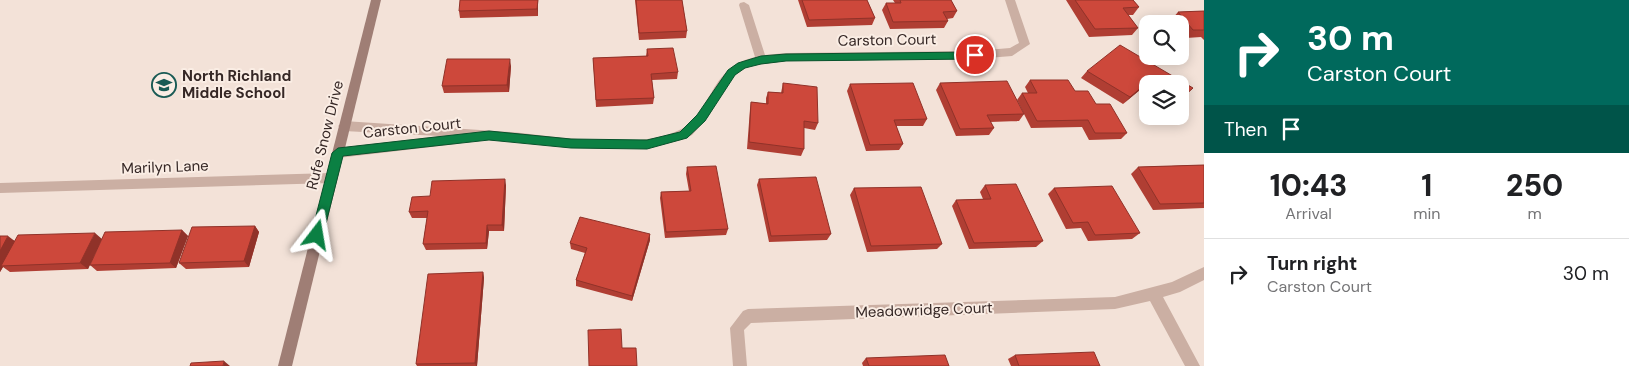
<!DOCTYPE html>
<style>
:root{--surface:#fff;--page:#f2f2f2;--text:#202124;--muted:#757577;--line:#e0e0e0}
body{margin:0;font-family:"DM Sans",sans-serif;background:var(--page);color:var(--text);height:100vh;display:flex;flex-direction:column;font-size:19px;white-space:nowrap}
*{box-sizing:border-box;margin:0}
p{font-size:16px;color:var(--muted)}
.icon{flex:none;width:28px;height:28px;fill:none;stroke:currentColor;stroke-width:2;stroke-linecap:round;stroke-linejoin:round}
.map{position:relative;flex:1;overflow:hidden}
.side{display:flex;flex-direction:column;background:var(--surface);width:425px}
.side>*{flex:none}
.banner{background:#00695c;color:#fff;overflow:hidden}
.controls{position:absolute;left:1139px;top:15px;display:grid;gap:10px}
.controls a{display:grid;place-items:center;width:50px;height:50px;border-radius:10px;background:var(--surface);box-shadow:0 2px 12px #0003;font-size:25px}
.pin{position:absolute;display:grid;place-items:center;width:42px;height:42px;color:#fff;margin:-21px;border:2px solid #fff;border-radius:50%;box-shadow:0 1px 5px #0007}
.me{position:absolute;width:55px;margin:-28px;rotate:14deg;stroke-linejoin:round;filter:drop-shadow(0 0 4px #0008)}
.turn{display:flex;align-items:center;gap:18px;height:105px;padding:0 20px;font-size:22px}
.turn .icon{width:65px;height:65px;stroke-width:2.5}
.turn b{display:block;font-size:35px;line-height:42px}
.then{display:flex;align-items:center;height:48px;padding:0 20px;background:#0003;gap:10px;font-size:19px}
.eta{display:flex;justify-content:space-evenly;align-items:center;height:85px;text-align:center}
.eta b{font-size:30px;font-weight:800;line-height:35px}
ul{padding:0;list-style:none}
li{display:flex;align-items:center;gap:15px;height:70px;padding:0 20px;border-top:1px solid var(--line)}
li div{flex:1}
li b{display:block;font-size:19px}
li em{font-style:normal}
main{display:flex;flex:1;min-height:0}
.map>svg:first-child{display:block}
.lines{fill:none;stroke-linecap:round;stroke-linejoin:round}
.minor{fill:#cbafa3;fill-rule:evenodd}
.secondary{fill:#9f7e75;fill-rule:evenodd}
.wall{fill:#b03e33}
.shaded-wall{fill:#903229}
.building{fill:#cd483b;stroke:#903229}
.route{fill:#0b8043;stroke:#07532c}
.labels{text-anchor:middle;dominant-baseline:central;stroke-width:4;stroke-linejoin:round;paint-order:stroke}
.street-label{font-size:15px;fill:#362826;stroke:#faede4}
.poi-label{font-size:15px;font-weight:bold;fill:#362826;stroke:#faede4;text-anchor:start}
</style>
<main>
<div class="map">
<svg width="1204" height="366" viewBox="0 0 1204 366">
<rect width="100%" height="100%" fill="#f3e2d8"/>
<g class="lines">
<path class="minor" d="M1005 0H1015L1030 44 1012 56 975 59 786 61 749 66 736 74 728 83 708 117 692 135 681 140 658 146 602 149 462 138 461 142 457 144 338 158 332 153 338 148 439 136 344 131 338 126 344 121C399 125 455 128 510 132 557 136 631 150 675 132 713 118 706 68 755 57L739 5 740 3 744 2 749 5 765 55 786 53 975 51 1010 48 1019 43Z
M331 173 335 174 337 178 335 182 331 183 0 193V183Z
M1204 267V280L1180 292 1163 297 1200 366H1185L1150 301 1115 309 751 323 744 330 747 366H733L730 328 743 311 748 309 1115 297 1172 282Z"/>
<path class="secondary" d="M371 0H381L292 366H278Z"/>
</g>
<path class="wall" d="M538 0V16L460 18 459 11Z
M635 0H682L687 31 686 38 639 40Z
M798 0H867L875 18 872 25 807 27Z
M893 0H951L957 11 953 18 947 19 948 21 944 28 890 29 882 10 886 3H895Z
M1066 0H1133L1139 7 1133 15H1128L1138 28 1132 35 1089 37Z
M1204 11V40L1201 37 1186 38 1180 29V24H1176L1172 19 1178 12Z
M647 49 678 72 677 79 652 80 654 98 653 104 596 107 593 58 646 56Z
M511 66 509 92 444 93 442 86Z
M1087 71 1180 84H1148V92L1141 89 1123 104 1081 78Z
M1030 80 1075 91 1096 104 1127 133 1121 139 1089 140 1082 127 1031 128 1017 100 1022 93H1028L1025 87Z
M783 83 818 123 815 130 804 128V149L801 156 747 149 750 109 751 102 766 104V98L768 92 781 93Z
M940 83 1024 114 1019 121 990 122 994 128 989 135 956 136 936 90Z
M850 84 927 119 923 126H896L903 144 899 150 866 151 847 91Z
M1204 165V208L1153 210 1131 174 1138 167Z
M687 167 728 229 726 235 665 238 660 198 661 192 689 191 686 174Z
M759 179 831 234 827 240 769 242 757 185Z
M506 185 504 231H489L487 249 426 250 423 244 427 218H412L409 212 430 196Z
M985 185 1043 241 1036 247 969 249 952 206 956 200 983 199 980 192Z
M854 188 942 244 937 249 867 252 850 195Z
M1054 188 1140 233 1132 239 1088 241 1081 228 1066 229 1048 194Z
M255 226 259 232 249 267 186 269 179 263Z
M182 230 188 236 176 268 97 271 90 265Z
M650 234V240L632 301 576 286V280L585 253 571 249 570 243Z
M0 236 15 241 102 239 88 269 10 272 3 267 0 272Z
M483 272 484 278 477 366H417L416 364Z
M1015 355 1100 366H1011L1008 359Z
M866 358 949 366H863L862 363Z"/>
<path class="shaded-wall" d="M538 0V16L537 9Z
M510 59 511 66 509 92 507 85Z
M1148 82 1141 89 1123 104 1130 97Z
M505 179 506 185 504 231 502 225Z
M487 225 489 231 487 249 486 243Z
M255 226 259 232 249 267 244 261Z
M182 230 188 236 176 268 170 263Z
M95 233 102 239 88 269 80 263Z
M650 234V240L632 301V296Z
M8 236 16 242 1 266 3 267 0 272V251Z
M483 272 484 278 477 366H476L475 363Z
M224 361 230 366H223Z"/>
<path class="building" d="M460 0H538L537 9 459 11Z
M636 0H682L687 31 639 33Z
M802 0H867L875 18 809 20Z
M900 0H951L957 11 943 12 948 21 893 22 886 3H901Z
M1075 0H1133L1139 7 1123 8 1138 28 1095 29Z
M1204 11V30H1193L1178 12Z
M1120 45 1193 88 1180 100V84H1151L1148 82 1130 97 1087 71Z
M673 48 678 72 651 74 654 98 596 100 593 58 648 56 647 49Z
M447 59H510L507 85 442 86Z
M1030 80H1068L1075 91H1088L1096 104H1110L1127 133H1095L1088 120 1037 121 1022 93H1037Z
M1007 81 1024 114 987 115 994 128 960 129 940 83Z
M783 83 817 87 818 123 804 121V149L749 142 751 102 768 104V92L783 93Z
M913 83 927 119 894 120 903 144 870 145 850 84Z
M1204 165V203L1160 204 1138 167Z
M716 166 728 229 666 232 661 192 691 191 687 167Z
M816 177 831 234 771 236 759 179Z
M505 179 502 225H487L486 243 423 244 428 211 409 212 412 197 430 196 432 181Z
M1016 184 1043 241 974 243 956 200 991 199 985 185Z
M1112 186 1140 233 1095 235 1088 222 1073 223 1054 188Z
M921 187 942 244 871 246 854 188Z
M580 217 650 234 632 296 576 280 587 248 570 243Z
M255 226 244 261 179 263 192 227Z
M182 230 170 263 90 265 105 232Z
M95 233 80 263 1 266 18 235Z
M0 236H8L0 251Z
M483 272 475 363 416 364 428 274Z
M621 329 622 348H636L637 366H589L588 330Z
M1094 352 1100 366H1019L1015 355Z
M945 355 949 366H869L866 358Z
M224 361 223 366H190L191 363Z"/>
<path class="route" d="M975 52 980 55 975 59 786 61 761 64 745 68 735 75 705 121 687 138 647 149 571 148 489 140 343 156 323 235 317 240 311 235 332 153 338 148 489 131 571 139 647 140 680 132 697 115 728 70 738 63 761 56 786 54Z"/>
<defs>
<symbol id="school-ring" viewBox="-11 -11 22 22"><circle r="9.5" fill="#faede4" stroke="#195a54" stroke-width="1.5"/><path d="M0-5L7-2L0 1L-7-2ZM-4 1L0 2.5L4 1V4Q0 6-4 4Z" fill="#195a54"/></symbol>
</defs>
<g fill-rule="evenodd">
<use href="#school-ring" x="150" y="71" width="28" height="28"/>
</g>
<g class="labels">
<g class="street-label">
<text transform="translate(887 40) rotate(-1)">Carston Court</text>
<text transform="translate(412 128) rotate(-6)">Carston Court</text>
<text transform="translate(325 135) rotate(-76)">Rufe Snow Drive</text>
<text transform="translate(165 167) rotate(-2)">Marilyn Lane</text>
<text transform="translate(924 310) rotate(-2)">Meadowridge Court</text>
</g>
<g class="poi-label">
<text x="182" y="76">North Richland<tspan x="182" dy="17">Middle School</tspan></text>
</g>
</g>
</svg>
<div class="controls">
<a><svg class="icon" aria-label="search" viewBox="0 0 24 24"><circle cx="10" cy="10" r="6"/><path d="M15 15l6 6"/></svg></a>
<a><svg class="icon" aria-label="layers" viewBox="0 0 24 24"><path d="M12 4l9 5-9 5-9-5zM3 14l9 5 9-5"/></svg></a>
</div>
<div class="pin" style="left:975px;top:55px;background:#d93025"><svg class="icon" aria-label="arrive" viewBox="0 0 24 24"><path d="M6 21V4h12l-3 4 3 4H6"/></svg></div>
<svg class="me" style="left:317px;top:235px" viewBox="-20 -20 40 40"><path d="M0-17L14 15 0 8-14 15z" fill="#0b8043" stroke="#fff" stroke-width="4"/></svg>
</div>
<section class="side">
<div class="banner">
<div class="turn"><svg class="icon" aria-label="right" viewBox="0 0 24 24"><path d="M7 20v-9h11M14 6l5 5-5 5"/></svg><div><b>30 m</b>Carston Court</div></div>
<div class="then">Then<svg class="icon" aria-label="arrive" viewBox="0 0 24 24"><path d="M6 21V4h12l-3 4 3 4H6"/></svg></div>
</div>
<div class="eta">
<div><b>10:43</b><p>Arrival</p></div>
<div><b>1</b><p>min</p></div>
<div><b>250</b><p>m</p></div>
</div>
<ul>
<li><svg class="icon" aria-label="right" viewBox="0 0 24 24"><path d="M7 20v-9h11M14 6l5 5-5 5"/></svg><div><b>Turn right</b><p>Carston Court</p></div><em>30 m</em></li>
</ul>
</section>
</main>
